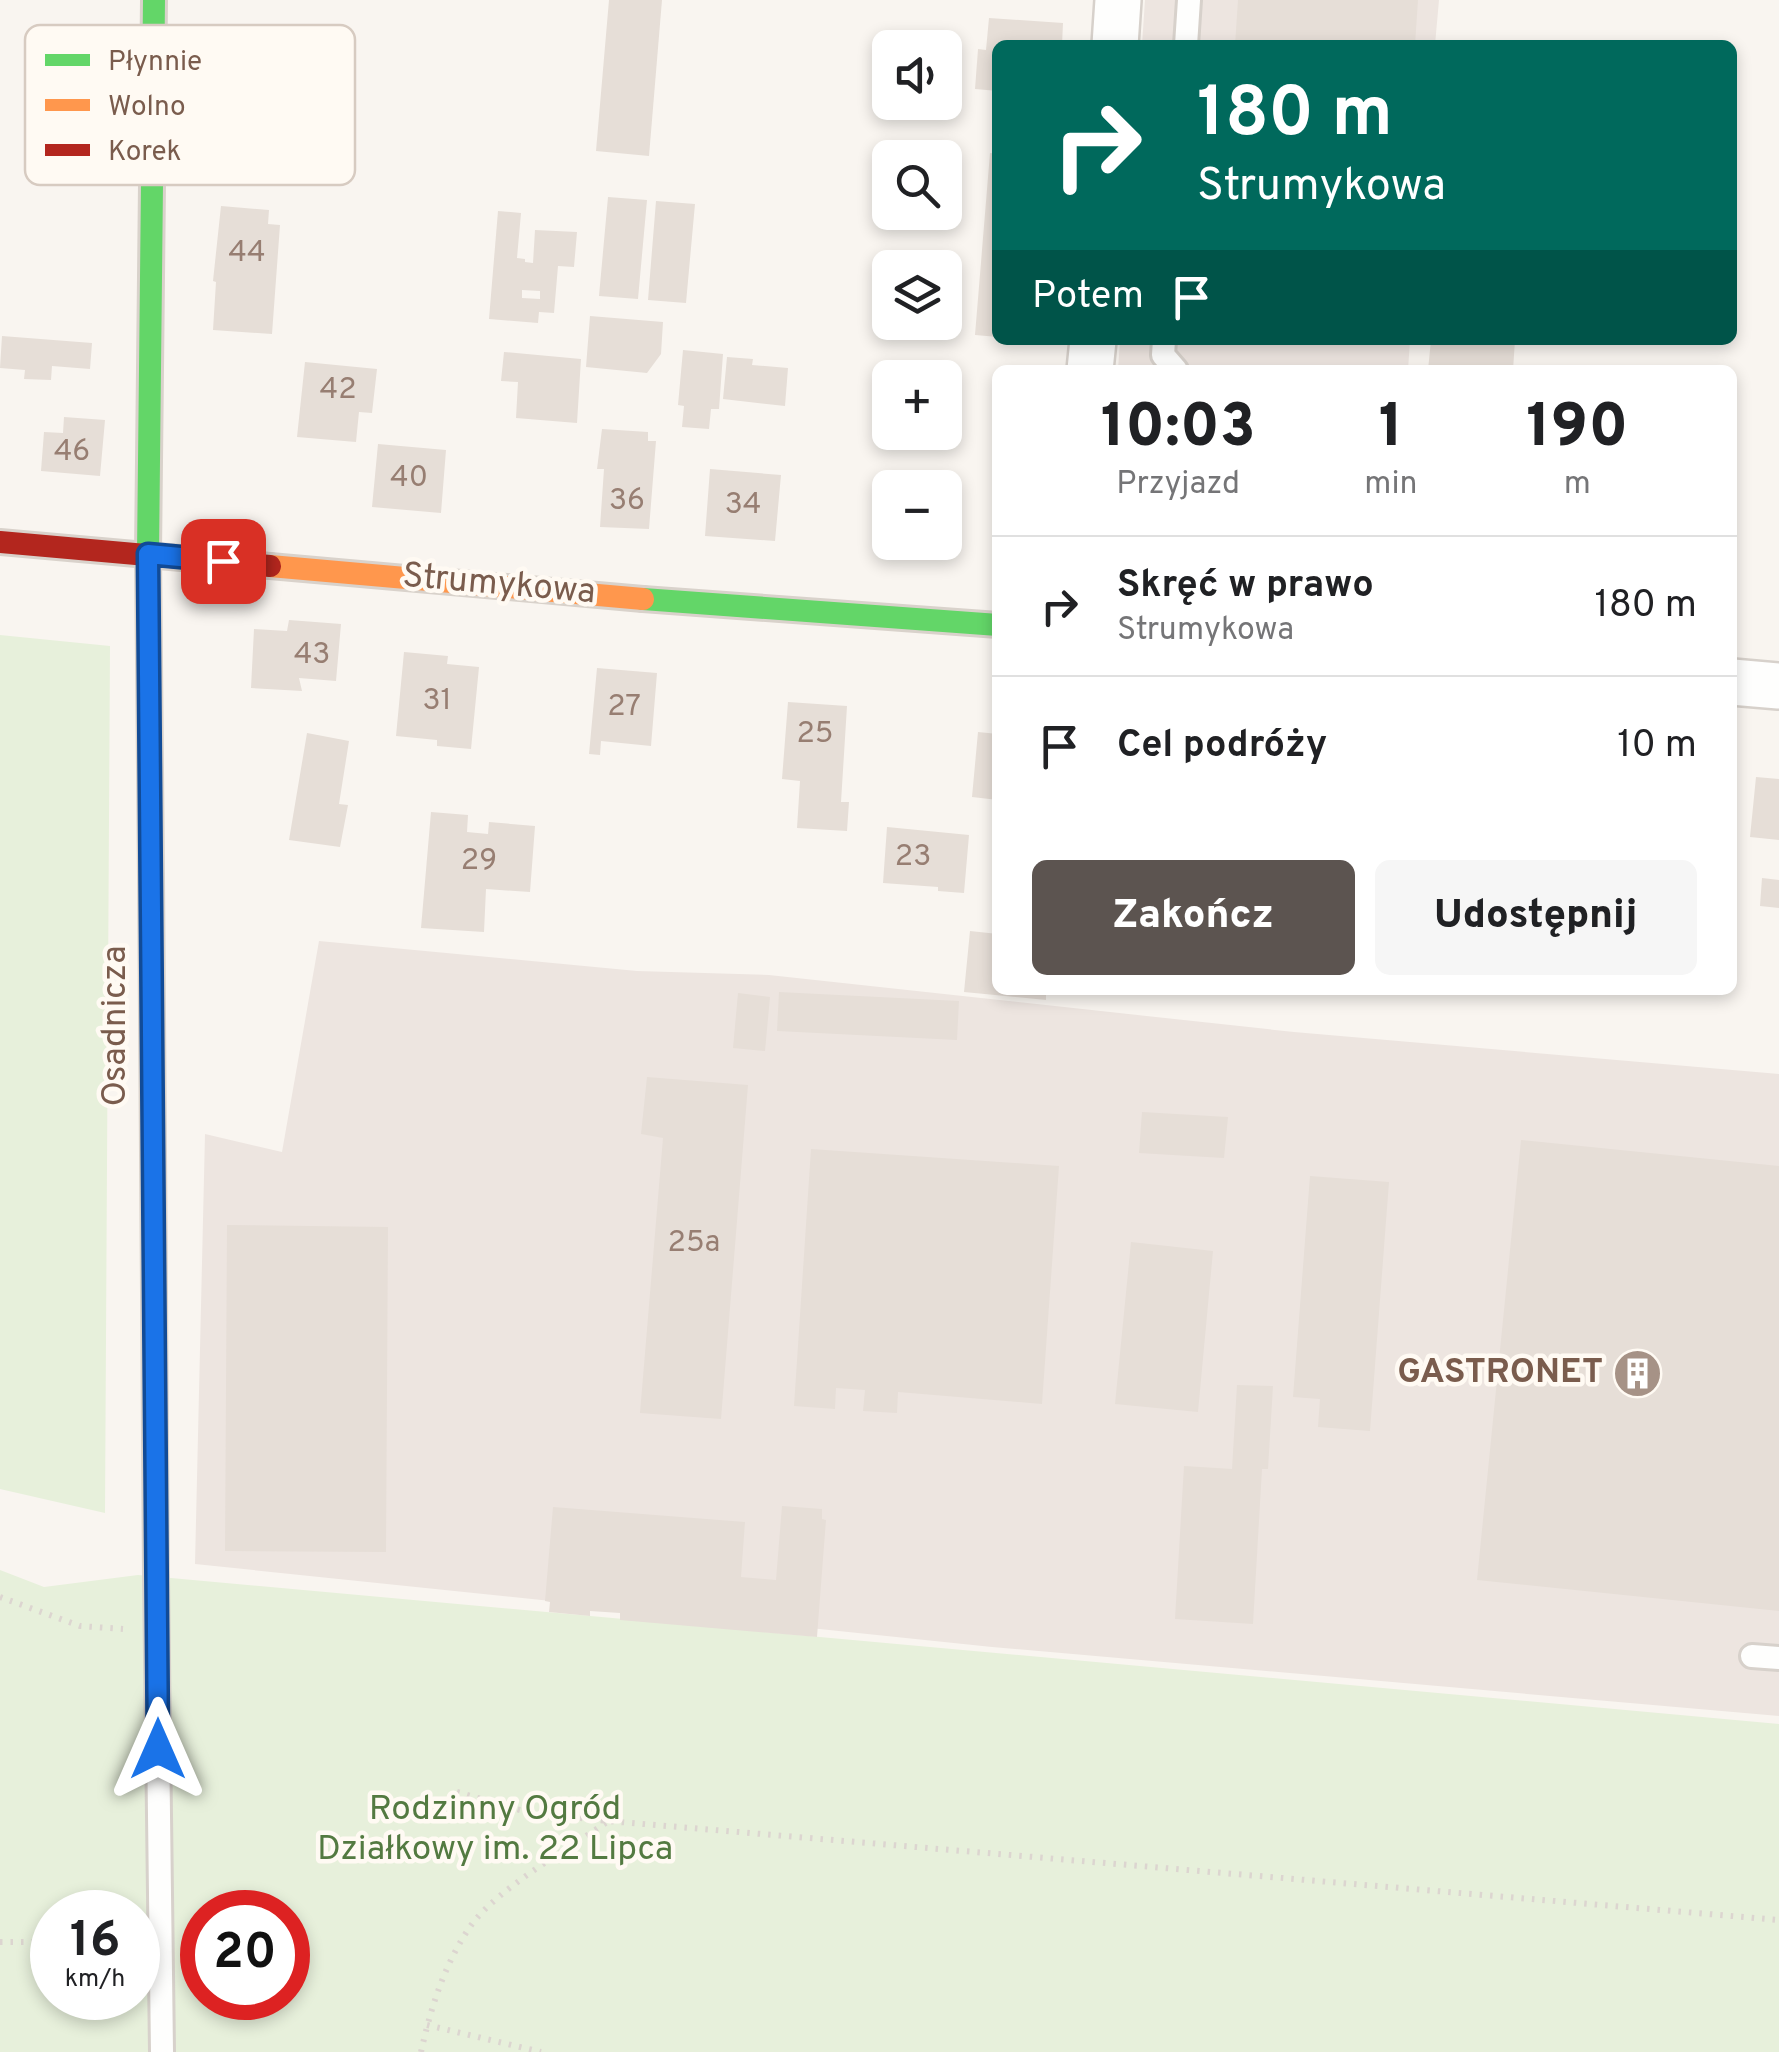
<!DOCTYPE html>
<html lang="pl">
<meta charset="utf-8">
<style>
:root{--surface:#fff;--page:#f6f6f6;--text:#202124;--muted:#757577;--line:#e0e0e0;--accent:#5c5450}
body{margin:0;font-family:Overpass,sans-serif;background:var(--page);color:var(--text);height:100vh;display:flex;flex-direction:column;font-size:38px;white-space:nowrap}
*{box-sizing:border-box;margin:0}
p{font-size:32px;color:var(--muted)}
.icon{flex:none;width:55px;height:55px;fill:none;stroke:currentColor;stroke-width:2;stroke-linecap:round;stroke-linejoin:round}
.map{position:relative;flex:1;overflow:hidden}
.sheet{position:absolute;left:992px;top:365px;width:745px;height:630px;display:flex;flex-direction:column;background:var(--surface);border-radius:15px;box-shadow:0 5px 15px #0003}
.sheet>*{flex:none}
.banner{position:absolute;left:992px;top:40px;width:745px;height:305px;border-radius:15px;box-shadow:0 5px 15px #0003;background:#00695c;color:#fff;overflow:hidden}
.buttons{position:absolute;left:872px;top:30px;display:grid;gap:20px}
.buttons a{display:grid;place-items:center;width:90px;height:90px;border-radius:15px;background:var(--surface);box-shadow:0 5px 15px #0003;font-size:50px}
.speed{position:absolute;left:30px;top:1890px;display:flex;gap:20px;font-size:50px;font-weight:700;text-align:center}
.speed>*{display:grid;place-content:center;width:130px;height:130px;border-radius:50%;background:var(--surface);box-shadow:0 5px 15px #0003;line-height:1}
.speed small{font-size:25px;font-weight:400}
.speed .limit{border:15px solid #d22;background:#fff;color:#111}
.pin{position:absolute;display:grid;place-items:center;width:85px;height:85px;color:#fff;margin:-42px;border-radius:20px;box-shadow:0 5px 15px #0006}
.me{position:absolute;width:110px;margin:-55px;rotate:0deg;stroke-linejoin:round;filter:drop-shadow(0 0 8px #0008)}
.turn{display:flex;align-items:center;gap:35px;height:210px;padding:0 40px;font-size:45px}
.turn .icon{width:130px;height:130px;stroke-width:2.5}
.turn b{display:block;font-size:70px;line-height:85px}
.then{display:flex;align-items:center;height:95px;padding:0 40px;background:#0003;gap:20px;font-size:38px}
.eta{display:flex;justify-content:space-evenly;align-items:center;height:170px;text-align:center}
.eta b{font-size:60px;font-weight:800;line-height:70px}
.cta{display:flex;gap:20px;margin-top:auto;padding:20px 40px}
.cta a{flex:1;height:115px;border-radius:15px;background:var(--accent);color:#fff;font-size:40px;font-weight:800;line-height:115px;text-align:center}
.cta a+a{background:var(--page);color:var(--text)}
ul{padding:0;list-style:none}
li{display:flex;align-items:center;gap:30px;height:140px;padding:0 40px;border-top:2px solid var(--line)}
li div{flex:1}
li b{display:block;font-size:38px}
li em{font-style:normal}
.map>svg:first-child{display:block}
.industrial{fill:#ede5e0}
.green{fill:#e7f0db;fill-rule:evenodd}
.building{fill:#e6ded7;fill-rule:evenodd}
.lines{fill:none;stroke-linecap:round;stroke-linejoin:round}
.lane-casing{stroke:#d7d1cb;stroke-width:28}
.street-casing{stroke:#d7d1cb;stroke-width:50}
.fast-casing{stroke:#d9d2cb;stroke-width:28}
.slow-casing{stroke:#d9d2cb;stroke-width:28}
.jam-casing{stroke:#d9d2cb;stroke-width:28}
.path{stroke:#dcd5d0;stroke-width:6;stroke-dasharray:2.5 8;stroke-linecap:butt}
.lane{stroke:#fefefd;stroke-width:22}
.street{stroke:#fefefd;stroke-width:45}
.fast{stroke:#63d668;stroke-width:22}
.slow{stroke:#ff974d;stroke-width:22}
.jam{stroke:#b3261e;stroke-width:22}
.route-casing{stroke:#114b97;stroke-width:25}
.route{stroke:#1a73e8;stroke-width:18}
.labels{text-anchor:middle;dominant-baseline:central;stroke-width:9;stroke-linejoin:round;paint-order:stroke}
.number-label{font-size:30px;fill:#977e72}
.street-label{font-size:35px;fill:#7a5c4d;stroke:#fffaf3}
.poi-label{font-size:35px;font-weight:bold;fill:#7a5c4d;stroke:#fffaf3;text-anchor:end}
.park-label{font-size:35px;fill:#537a41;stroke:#fffaf3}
.key{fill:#fffaf3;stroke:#d7cbc1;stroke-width:2.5}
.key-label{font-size:28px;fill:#7a5c4d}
</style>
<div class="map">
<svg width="1779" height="2052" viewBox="0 0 1779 2052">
<rect width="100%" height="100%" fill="#f9f5f0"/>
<path class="industrial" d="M1145 0H1439L1435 45H1142Z
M1120 340H1410L1408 370H1118Z
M319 941 637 971 769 975 1294 1032 1779 1074V1716L992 1647 195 1564 205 1134 282 1152Z"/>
<path class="green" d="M0 635 110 646 105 1513 0 1489Z
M0 1570 44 1587 138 1575 1779 1724V2052H0ZM52 1912H138V1998H52ZM202 1912H288V1998H202Z"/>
<path class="building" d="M609 0H662L649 156 596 151Z
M1238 0H1418L1415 45H1235Z
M989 18 1063 23 1062 45H998V91L975 89 978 49 986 50Z
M990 153 998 154V337L975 335Z
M608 197 647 200 638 299 599 296Z
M656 201 695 204 686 303 648 300Z
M221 206 269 210 268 224 280 225 272 334 213 330 216 282 213 281Z
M498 211 521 213 517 258 525 259V262L533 263 535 230 577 232 574 267 558 266 554 313 539 312 538 323 489 319ZM522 290 540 291V299L522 298Z
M590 316 663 322 661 354 647 373 586 367Z
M2 336 92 343 90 369 52 366 51 380 24 379 25 370 0 368Z
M1431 340H1515L1513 370H1428Z
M683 350 723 354 719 409H711L709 429 682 427 684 406 678 405Z
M504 352 581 359 577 423 516 418 518 382 501 381Z
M727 357 753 359 752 365 788 368 785 406 723 399Z
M305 362 377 369 372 413 359 412 356 442 297 437Z
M64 417 105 420 100 476 41 471 44 432 63 433Z
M602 429 648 432V441H656L649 529 600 527 604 469H597Z
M378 444 446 450 441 513 372 507Z
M710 469 781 475 775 541 705 536Z
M289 620 341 624 336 681 299 678 302 691 251 688 254 629 287 631Z
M404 652 448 656 447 664 479 667 471 749 437 746V740L396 736Z
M597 668 657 673 651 746 601 741 600 755 589 754Z
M788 702 847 706 841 802H849L847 831 797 828 800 781 782 779Z
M978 732 998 734V800L972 797Z
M307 733 349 741 339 804 348 805 340 847 289 840Z
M1756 777 1779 779V840L1750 837Z
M431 812 468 815 467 832 488 834 489 822 535 826 530 892 486 889 484 932 421 928Z
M887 827 969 835 964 893 938 891V887L883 883Z
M1762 878 1779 880V908L1760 906Z
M970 931 998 934V990H1046V1000L964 992Z
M779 992 959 1001 957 1040 777 1031Z
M738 993 770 997 765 1051 733 1048Z
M647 1077 748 1085 721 1419 640 1413 663 1138 641 1134Z
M1142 1112 1228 1117 1224 1158 1139 1153Z
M1521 1140 1779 1166V1611L1477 1580Z
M811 1149 1059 1166 1042 1404 898 1392 897 1413 863 1411 865 1390 836 1388 835 1409 794 1406Z
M1310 1176 1389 1182 1370 1431 1318 1427 1320 1399 1293 1397Z
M227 1225 388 1227 386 1552 225 1551Z
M1131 1242 1213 1251 1198 1412 1115 1404Z
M1237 1385 1273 1386 1268 1469H1262L1253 1624 1175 1619 1184 1466 1232 1469Z
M782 1506 822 1509V1519L826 1520 817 1637 620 1620V1613L590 1611V1616L549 1612 550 1602 545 1601 553 1507 745 1522 741 1577 776 1580Z"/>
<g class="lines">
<defs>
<path id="lane" d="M1186 45 1189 0
M1164 340 1163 355 1176 370
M156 1578 162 2052
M1752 1656 1779 1658"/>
<path id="street" d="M1115 45 1118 0
M1090 370 1093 340
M1732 682 1779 686"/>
<path id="fast" d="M643 599 998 625
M151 877 148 554 154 0
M153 1153 156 1578"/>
<path id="slow" d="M270 566 643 599"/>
<path id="jam" d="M0 542 270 566
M151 877 153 1153"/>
</defs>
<use href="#lane" class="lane-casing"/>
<use href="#street" class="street-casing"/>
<use href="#fast" class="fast-casing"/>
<use href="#slow" class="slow-casing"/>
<use href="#jam" class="jam-casing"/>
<path class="path" d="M0 1597 80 1626 123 1629
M457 1792 527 1812 608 1821 1779 1920
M0 1942H52
M427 2025 541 2052
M421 2052C431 2007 445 1962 472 1924 500 1887 568 1849 607 1822"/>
<use href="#lane" class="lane"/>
<use href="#street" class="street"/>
<use href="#fast" class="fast"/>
<use href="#slow" class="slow"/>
<use href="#jam" class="jam"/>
</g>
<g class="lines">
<defs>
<path id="route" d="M158 1749 148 554 223 561"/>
</defs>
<use href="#route" class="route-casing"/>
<use href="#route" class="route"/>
</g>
<defs>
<symbol id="building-disc" viewBox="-11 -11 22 22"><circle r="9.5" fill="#a69286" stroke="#fffaf3"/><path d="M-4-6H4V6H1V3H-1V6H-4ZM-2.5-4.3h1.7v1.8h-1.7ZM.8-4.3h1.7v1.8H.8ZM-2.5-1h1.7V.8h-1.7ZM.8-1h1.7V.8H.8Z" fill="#fff"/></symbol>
</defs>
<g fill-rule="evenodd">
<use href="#building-disc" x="1610" y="1346" width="55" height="55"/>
</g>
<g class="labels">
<g class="number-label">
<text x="247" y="253">44</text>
<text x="338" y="390">42</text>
<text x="72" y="452">46</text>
<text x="409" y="478">40</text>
<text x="627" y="501">36</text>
<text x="743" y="505">34</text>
<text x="312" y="655">43</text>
<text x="437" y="701">31</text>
<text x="624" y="707">27</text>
<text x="815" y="734">25</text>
<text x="913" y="857">23</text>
<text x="479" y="861">29</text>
<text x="694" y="1243">25a</text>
</g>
<g class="street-label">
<text transform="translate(499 585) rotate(5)">Strumykowa</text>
<text transform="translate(116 1026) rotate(-90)">Osadnicza</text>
</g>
<g class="poi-label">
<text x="1603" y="1373">GASTRONET</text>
</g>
<g class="park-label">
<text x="495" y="1810">Rodzinny Ogród<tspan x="495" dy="40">Działkowy im. 22 Lipca</tspan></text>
</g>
</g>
<rect x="25" y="25" width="330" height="160" rx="15" class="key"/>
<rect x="45" y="54" width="45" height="12" fill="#63d668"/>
<rect x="45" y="99" width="45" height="12" fill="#ff974d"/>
<rect x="45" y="144" width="45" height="12" fill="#b3261e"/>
<g class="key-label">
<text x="108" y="70">Płynnie</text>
<text x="108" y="115">Wolno</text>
<text x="108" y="160">Korek</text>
</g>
</svg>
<div class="buttons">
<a><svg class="icon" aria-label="sound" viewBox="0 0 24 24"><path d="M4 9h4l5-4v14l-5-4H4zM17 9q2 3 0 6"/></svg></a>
<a><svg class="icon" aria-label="search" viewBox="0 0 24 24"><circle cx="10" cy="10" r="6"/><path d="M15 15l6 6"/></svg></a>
<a><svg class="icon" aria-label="layers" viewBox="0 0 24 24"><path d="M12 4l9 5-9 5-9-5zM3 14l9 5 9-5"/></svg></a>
<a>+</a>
<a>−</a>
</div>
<div class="speed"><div>16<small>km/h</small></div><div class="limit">20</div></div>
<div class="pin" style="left:223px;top:561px;background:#d93025"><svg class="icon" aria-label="arrive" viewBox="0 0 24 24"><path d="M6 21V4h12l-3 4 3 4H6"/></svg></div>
<svg class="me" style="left:158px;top:1749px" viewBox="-20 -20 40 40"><path d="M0-17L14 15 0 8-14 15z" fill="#1a73e8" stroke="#fff" stroke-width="4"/></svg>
<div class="banner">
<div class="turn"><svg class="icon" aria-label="right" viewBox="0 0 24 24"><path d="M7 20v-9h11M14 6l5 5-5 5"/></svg><div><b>180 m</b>Strumykowa</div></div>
<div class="then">Potem<svg class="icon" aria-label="arrive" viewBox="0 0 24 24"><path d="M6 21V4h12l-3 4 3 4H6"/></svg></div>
</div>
<section class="sheet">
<div class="eta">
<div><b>10:03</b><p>Przyjazd</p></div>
<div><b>1</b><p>min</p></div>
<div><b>190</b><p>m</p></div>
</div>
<ul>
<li><svg class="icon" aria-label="right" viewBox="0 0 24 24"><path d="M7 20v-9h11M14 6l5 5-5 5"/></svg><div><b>Skręć w prawo</b><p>Strumykowa</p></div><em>180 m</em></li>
<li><svg class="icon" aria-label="arrive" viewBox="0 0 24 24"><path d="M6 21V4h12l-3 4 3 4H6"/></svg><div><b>Cel podróży</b></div><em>10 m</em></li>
</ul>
<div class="cta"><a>Zakończ</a><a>Udostępnij</a></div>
</section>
</div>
